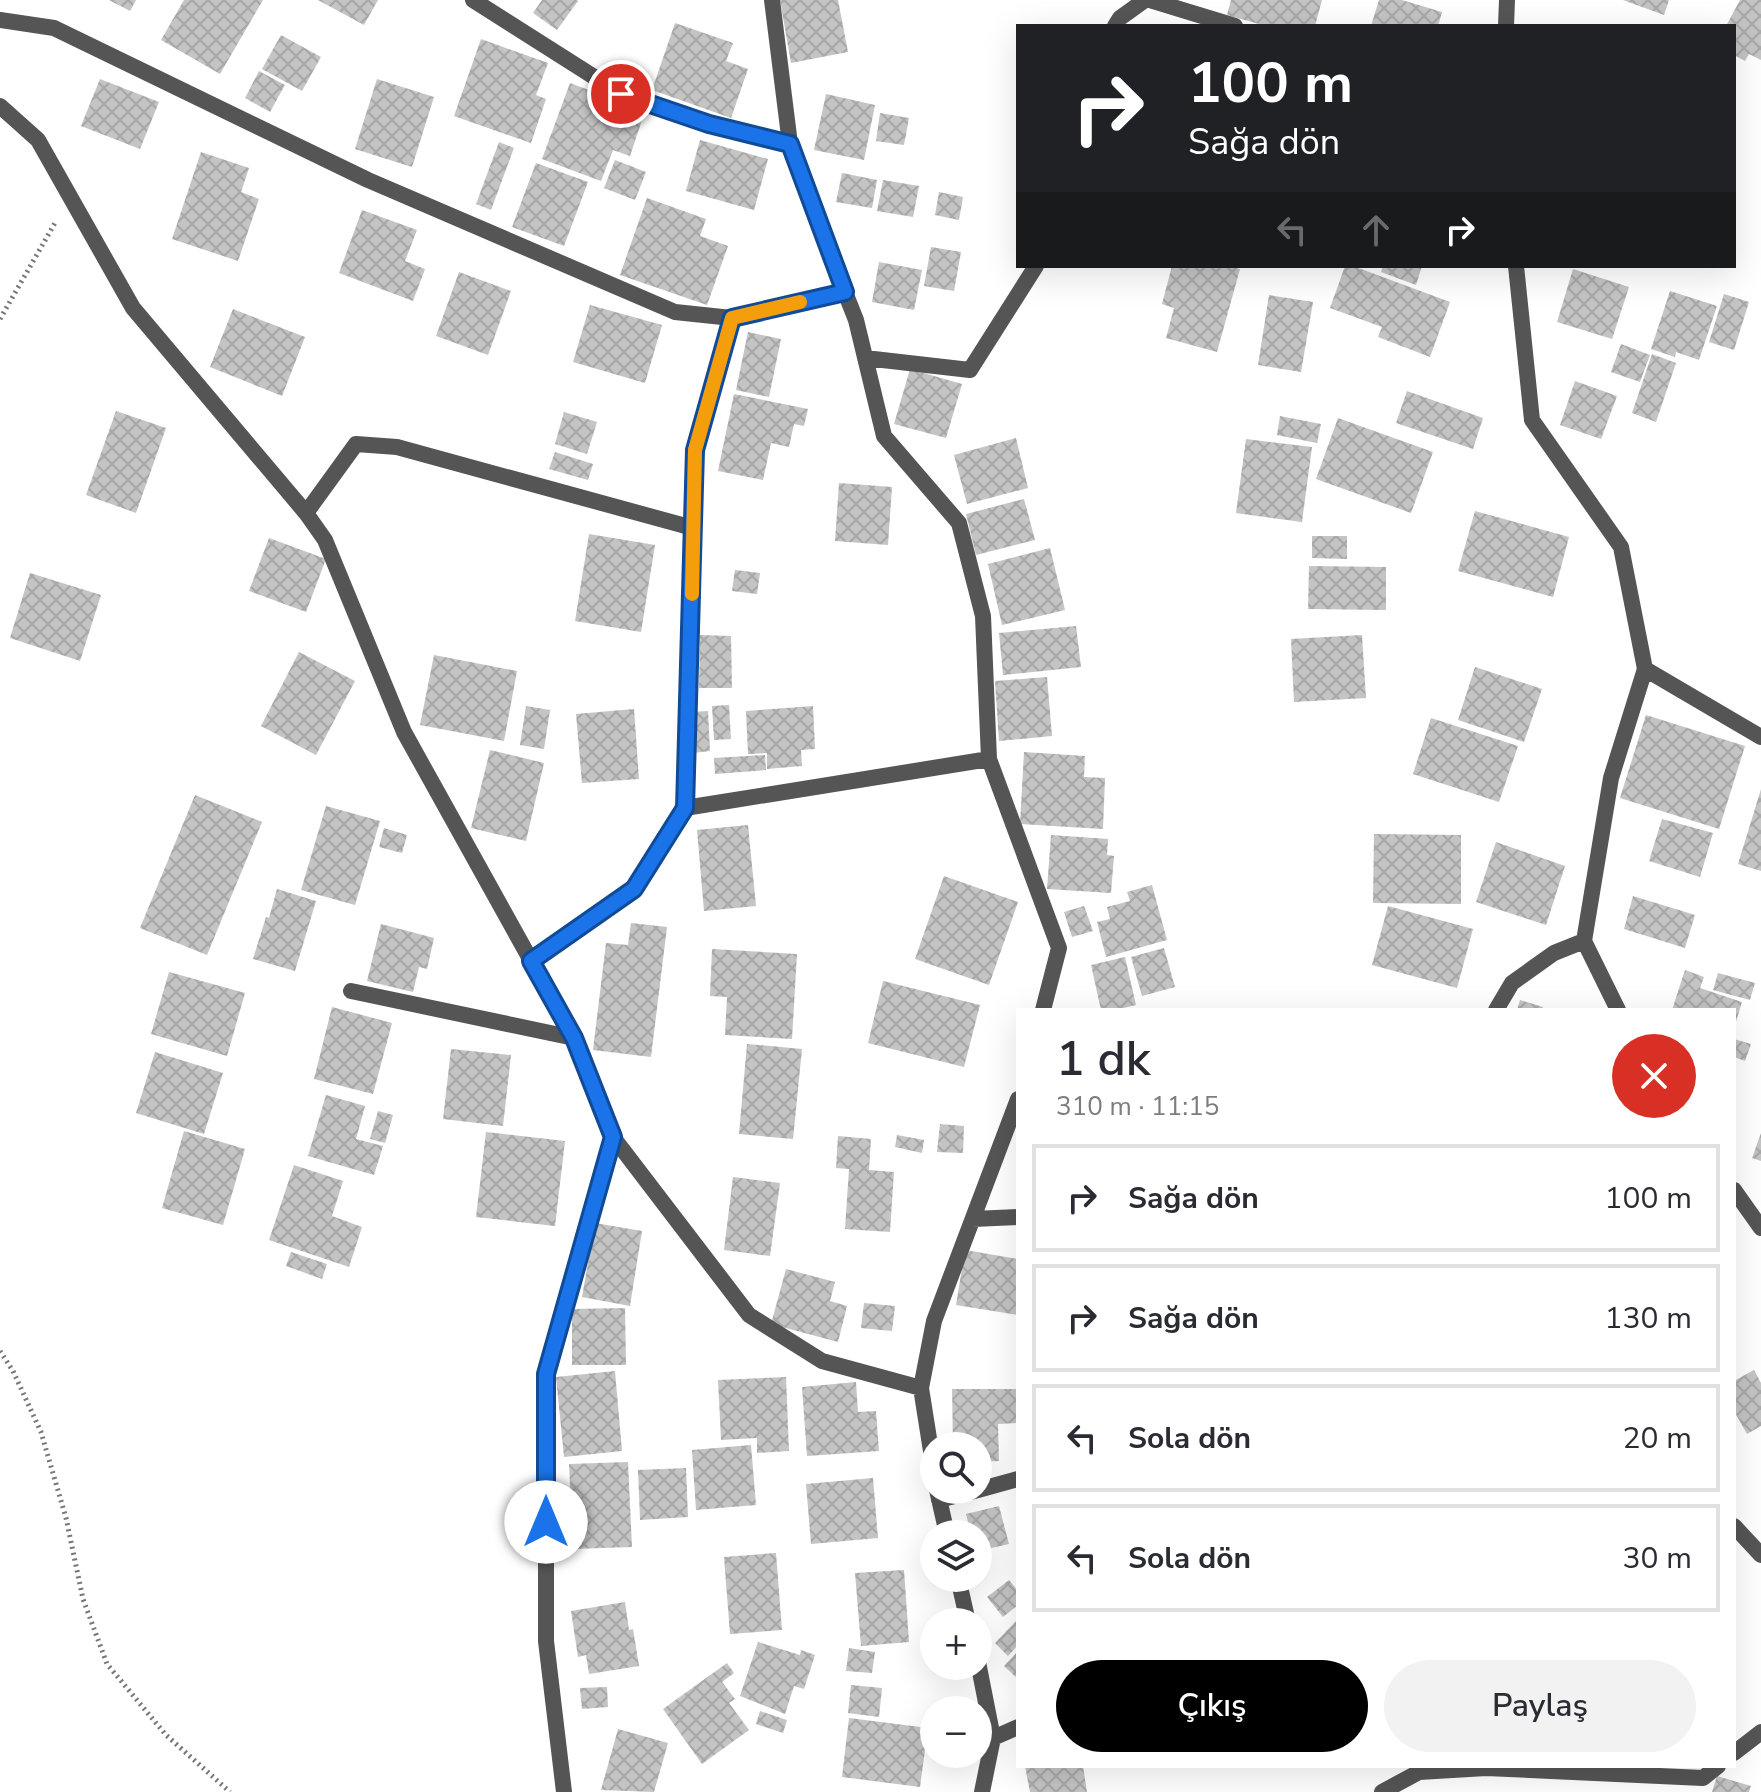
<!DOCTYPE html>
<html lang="tr">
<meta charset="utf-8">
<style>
:root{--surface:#fff;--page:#f2f2f3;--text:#2b2b33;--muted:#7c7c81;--line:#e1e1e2;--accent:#000}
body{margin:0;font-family:"Nunito Sans",sans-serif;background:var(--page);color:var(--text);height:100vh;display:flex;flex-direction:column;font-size:30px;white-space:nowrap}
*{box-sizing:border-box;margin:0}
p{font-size:26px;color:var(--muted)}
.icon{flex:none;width:44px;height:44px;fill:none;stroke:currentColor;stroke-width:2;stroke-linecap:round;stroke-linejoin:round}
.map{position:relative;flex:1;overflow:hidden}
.side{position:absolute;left:1016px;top:1008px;width:720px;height:760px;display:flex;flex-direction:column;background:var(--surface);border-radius:0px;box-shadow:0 8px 32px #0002}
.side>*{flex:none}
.top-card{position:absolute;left:1016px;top:24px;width:720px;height:244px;border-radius:0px;box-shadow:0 8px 32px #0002;background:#202124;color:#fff;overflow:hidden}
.tools{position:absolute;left:920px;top:1432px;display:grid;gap:16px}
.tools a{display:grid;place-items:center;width:72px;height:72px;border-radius:50%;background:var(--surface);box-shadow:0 8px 32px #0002;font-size:40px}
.pin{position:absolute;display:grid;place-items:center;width:68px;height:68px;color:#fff;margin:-34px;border:4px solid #fff;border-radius:50%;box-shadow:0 2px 8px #0007}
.me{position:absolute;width:88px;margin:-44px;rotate:0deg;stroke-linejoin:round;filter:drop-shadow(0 0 6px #0008)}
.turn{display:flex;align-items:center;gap:28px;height:168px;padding:0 40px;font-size:36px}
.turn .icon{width:104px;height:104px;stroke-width:2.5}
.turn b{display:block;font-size:56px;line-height:68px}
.lanes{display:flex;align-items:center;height:76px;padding:0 40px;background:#0003;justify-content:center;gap:40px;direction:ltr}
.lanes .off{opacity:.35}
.round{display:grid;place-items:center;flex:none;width:84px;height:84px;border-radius:42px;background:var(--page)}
.summary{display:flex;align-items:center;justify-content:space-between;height:136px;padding:0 40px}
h1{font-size:48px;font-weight:600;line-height:60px}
.button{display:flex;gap:16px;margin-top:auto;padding:16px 40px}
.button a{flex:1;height:92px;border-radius:48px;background:var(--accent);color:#fff;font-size:32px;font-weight:600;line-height:92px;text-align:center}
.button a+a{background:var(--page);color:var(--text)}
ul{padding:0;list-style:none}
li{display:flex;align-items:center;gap:24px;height:108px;margin:0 16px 12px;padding:0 24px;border:4px solid var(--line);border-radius:0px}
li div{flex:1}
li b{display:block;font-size:30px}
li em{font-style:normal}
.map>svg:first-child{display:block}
.building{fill:url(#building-cross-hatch)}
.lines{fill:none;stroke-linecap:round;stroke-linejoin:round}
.path{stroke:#777;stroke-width:5;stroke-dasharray:2 4;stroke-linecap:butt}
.minor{stroke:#555;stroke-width:16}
.route-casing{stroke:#114b97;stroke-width:20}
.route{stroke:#1a73e8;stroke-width:14}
.slow{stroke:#f59e0b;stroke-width:14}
</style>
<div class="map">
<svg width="1761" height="1792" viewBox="0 0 1761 1792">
<defs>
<pattern id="building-cross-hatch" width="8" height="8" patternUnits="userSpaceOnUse" patternTransform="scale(2)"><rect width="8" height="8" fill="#c4c4c4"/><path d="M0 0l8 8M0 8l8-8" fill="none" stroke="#a7a7a7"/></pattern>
</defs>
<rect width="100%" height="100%" fill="#fff"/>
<path class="building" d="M109 0H136L130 11Z
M184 0H263L220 74 161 40Z
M318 0H378L364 25Z
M542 0H576L578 1 557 30 533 13Z
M780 0H838L848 52 791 63Z
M1231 0H1322L1315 26H1266L1227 15Z
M1379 0H1402L1442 12 1438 26H1371Z
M1623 0H1669L1664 15Z
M1740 0H1761V60L1749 54 1745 61 1734 55V26H1726Z
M675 23 733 43 726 61 748 69 731 118 652 90Z
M281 35 321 57 302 91 262 69Z
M481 39 548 63 536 95 546 99 531 143 454 116Z
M259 71 285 85 270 112 245 98Z
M100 79 159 102 140 149 81 126Z
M377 79 434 97 412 167 355 149Z
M570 83 645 111 630 156 613 150 601 181 542 159Z
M826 94 875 105 864 160 814 150Z
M880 113 909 118 904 145 876 141Z
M700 140 768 159 754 210 686 191Z
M499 142 514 148 491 210 476 204Z
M201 152 249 168 241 192 259 199 238 261 172 239Z
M615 160 646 172 635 200 604 188Z
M536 163 588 182 564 246 512 227Z
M842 173 877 180 872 208 836 202Z
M883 180 919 186 913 217 877 211Z
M939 192 963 197 959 220 935 215Z
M647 198 706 219 700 236 728 246 707 305 620 275Z
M362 210 417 230 405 261 425 269 413 301 339 273Z
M931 247 961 252 954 291 924 286Z
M879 262 922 270 914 310 872 302Z
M1172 266H1229L1240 269 1217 352 1166 338 1174 308 1162 304Z
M1345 266H1353L1450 302 1430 357 1378 337 1382 327 1330 308Z
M1383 266H1422L1416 285 1381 272Z
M1573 269 1629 287 1612 339 1557 322Z
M459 272 511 291 488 355 436 336Z
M1670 291 1717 306 1699 360 1676 352 1675 357 1651 349Z
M1724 294 1749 302 1734 350 1709 342Z
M1269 295 1313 302 1301 372 1258 365Z
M590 305 662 325 645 383 573 362Z
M233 309 305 337 282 396 210 367Z
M748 332 781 339 769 397 736 390Z
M1621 344 1650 355 1640 382 1611 372Z
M1652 354 1676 363 1656 422 1632 413Z
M910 369 962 384 946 438 894 424Z
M1575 381 1617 396 1601 439 1560 425Z
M1407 391 1483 418 1473 449 1396 423Z
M734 394 808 409 804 426 794 424 789 447 771 443 763 480 718 471Z
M116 411 166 428 136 513 86 495Z
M564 412 597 422 587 454 555 444Z
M1280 416 1321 424 1317 443 1277 435Z
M1338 418 1433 452 1411 513 1316 479Z
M1016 438 1028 488 967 504 954 455Z
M1246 439 1312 447 1302 522 1236 513Z
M555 452 593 464 588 480 549 469Z
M839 483 892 487 888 545 835 541Z
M1024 499 1035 540 976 555 966 514Z
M1475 511 1569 537 1553 597 1458 571Z
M589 534 655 545 641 632 575 621Z
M1312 536H1347V559L1312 558Z
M269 538 326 559 306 612 249 591Z
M1050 548 1065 610 1002 625 988 564Z
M1309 566 1386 567V610L1308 609Z
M735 570 760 573 757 594 732 591Z
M30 573 101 595 80 661 10 638Z
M1076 626 1081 667 1003 675 999 633Z
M700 635 731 636 732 688H699Z
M1362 635 1366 698 1294 702 1291 639Z
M299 652 355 681 316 755 261 726Z
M434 655 517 671 504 741 420 725Z
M1475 667 1542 689 1524 742 1458 720Z
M1047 677 1052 736 999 741 995 681Z
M729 705 731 739 714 740 712 706Z
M526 706 550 710 544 749 520 745Z
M813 706 815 749 801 750 802 766 767 769V753L748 754 746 711Z
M634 709 639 779 582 783 576 714Z
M708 711 710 751 693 753 690 712Z
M1646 715 1745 746 1719 829 1620 798Z
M1431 718 1518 746 1499 802 1413 774Z
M490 750 544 763 526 841 471 828Z
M1024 752 1085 756 1084 777 1105 778 1103 829 1020 824Z
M765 755 766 770 715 774 714 758Z
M1761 789V871L1738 864Z
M195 795 262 822 207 955 140 928Z
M326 806 380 821 355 905 301 890Z
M1662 819 1713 833 1700 877 1649 861Z
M748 825 756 906 704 911 697 830Z
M384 828 407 835 402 853 379 847Z
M1374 834 1461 835V904L1373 903Z
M1051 835 1108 839 1107 855 1114 856 1111 893 1047 889Z
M1496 842 1565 866 1546 925 1476 902Z
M944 876 1018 902 989 985 915 959Z
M1152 885 1167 940 1106 957 1097 922 1110 919 1107 907 1130 901 1127 892Z
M277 889 316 901 295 971 253 959 266 917 269 918Z
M1633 896 1695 915 1685 948 1624 929Z
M1084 906 1093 931 1072 937 1064 912Z
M1388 906 1473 929 1457 988 1372 965Z
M631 923 667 927 651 1057 593 1050 606 943 628 945Z
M381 924 434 938 427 969 419 967 413 992 367 981Z
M1164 948 1175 987 1142 996 1131 957Z
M712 949 797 954 792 1039 725 1035 727 997 710 996Z
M1125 957 1136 1005 1115 1010H1101L1091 965Z
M1685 970 1704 977 1700 988 1742 1002 1735 1025 1734 1010H1672Z
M169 972 245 993 227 1056 151 1034Z
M1718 973 1755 983 1750 1000 1713 990Z
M883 981 980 1005 964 1067 868 1043Z
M1520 1000 1543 1007 1542 1010H1517Z
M332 1007 392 1023 373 1094 314 1079Z
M1734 1039 1751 1044 1745 1061 1734 1057Z
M747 1044 802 1049 793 1139 739 1134Z
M451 1049 511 1055 503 1126 443 1119Z
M155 1052 223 1073 204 1134 136 1113Z
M326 1095 365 1106 356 1139 383 1146 374 1175 308 1156Z
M378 1111 393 1115 385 1143 370 1139Z
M940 1124 964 1126 963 1153 937 1152Z
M184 1131 245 1149 223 1225 162 1208Z
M486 1132 565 1141 555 1226 476 1217Z
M1761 1133V1161L1752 1158Z
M897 1135 924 1140 922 1153 895 1147Z
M838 1136 871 1139 869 1170 894 1172 890 1232 845 1229 849 1169 836 1168Z
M294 1165 343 1181 332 1216 362 1227 349 1267 269 1240Z
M733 1177 780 1183 770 1256 724 1250Z
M595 1223 642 1231 630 1306 582 1297Z
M965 1250 1018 1259V1315L956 1305Z
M291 1252 327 1264 322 1279 286 1266Z
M786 1269 835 1282 830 1301 847 1306 838 1342 771 1324Z
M864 1303 895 1306 892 1331 861 1328Z
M625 1308 626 1365H572V1309Z
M1754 1370 1761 1383V1426L1747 1434 1734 1411V1381Z
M615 1371 622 1451 564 1457 556 1377Z
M786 1377 789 1451 757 1453V1438L721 1440 718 1380Z
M856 1382 858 1412 876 1411 879 1451 807 1456 802 1387Z
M952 1389H1018V1423L998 1424 999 1461 978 1462V1446H953Z
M751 1445 756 1505 696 1510 692 1450Z
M628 1462 632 1547 573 1549 569 1464Z
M686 1468 688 1517 640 1520 638 1470Z
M873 1478 878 1538 811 1544 806 1484Z
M999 1506 1009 1544 978 1551V1534H971L966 1514Z
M776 1553 782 1630 730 1634 724 1557Z
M904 1570 909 1642 861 1646 855 1573Z
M1009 1580 1018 1591V1605L1003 1617 987 1597Z
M625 1602 629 1630 633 1629 639 1666 589 1674 586 1655 578 1657 571 1611Z
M1018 1619V1645L1008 1656 995 1643Z
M758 1642 800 1655 801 1650 815 1655 804 1689 794 1686 785 1714 740 1696Z
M849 1648 875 1652 872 1673 846 1671Z
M1018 1651V1679L1004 1666Z
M727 1663 734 1673 722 1682 735 1699 729 1703 749 1730 702 1764 663 1709Z
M851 1685 882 1688 879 1717 848 1713Z
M607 1687 608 1707 582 1709 580 1688Z
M760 1711 787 1720 783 1733 756 1724Z
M849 1718 928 1728 920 1787 842 1777Z
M618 1729 668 1743 654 1792 601 1790Z
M1025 1766H1083L1087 1792H1030Z
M1717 1776 1751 1786 1749 1792H1712Z"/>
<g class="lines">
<path class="path" d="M0 319 55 223
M0 1351 13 1371 41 1432 66 1518 83 1599 107 1664 166 1735 230 1792"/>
<path class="minor" d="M473 0 621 94 709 124 790 144
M772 0 790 144 822 234 856 320 884 436 959 523 983 616 989 759 1059 948 1043 1010
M1150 0 1235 26
M0 20 54 28 368 180 675 312 732 318 845 292
M1115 26 1120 18 1145 0
M1506 26 1507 0
M0 106 38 140 133 308 306 513 325 540 404 732 574 1038 613 1137 749 1315 822 1361 921 1388
M1516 266 1532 420 1621 547 1645 669 1611 778 1584 941 1618 1010
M865 358 970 370 1036 266
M306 513 356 444 397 447 693 528
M1645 669 1761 737
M685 808 989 759
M531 961 634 889 685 808 695 450 732 318
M351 991 574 1038
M1496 1010 1512 983 1554 953 1584 941
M1734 1190 1761 1228
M973 1219 1018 1217
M934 1470 921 1388 934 1321 1018 1099
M937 1490 947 1534
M978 1490 1018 1479
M939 1500 978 1490
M1734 1526 1761 1555
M958 1578 968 1622
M978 1662 993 1738 982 1792
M993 1738 1018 1727
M1734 1753 1761 1732
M564 1792 546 1641V1374L613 1137
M1382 1792 1419 1772 1486 1768 1703 1778 1718 1766"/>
</g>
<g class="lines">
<defs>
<path id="route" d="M546 1522V1374L613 1137 574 1038 531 961 634 889 685 808 695 450 732 318 845 292 790 144 709 124 621 94"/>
</defs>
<use href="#route" class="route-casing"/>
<use href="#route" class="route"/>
<path class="slow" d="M692 594 695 450 732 318 800 302"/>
</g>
</svg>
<div class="tools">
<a><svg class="icon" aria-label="search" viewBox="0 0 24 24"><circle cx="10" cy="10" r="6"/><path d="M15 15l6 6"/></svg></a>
<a><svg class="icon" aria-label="layers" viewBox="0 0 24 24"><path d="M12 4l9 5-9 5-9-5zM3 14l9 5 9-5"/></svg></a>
<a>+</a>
<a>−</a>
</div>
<div class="pin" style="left:621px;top:94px;background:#d93025"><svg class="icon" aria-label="arrive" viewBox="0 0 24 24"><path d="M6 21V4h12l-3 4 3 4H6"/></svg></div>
<svg class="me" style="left:546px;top:1522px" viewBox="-20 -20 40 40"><circle r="19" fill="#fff"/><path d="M0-13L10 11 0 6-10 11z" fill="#1a73e8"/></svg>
<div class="top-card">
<div class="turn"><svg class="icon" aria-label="right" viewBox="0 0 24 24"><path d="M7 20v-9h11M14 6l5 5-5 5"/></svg><div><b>100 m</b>Sağa dön</div></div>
<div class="lanes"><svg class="icon off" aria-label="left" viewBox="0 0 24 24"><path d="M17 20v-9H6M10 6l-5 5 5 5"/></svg><svg class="icon off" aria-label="ahead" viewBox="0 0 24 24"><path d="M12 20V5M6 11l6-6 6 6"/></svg><svg class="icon" aria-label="right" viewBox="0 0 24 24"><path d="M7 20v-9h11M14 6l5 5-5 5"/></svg></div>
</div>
<section class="side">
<div class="summary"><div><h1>1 dk</h1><p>310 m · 11:15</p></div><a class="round" style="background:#d93025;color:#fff"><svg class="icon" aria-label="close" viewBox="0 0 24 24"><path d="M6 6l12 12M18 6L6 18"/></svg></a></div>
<ul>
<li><svg class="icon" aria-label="right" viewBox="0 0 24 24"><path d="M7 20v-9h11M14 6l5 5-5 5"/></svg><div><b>Sağa dön</b></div><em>100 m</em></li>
<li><svg class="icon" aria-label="right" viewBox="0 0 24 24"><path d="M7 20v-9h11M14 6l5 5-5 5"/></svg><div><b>Sağa dön</b></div><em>130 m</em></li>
<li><svg class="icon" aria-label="left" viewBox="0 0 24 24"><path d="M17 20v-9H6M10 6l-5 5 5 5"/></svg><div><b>Sola dön</b></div><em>20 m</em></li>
<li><svg class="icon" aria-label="left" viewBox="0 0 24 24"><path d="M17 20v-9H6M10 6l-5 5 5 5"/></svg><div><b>Sola dön</b></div><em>30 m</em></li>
</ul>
<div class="button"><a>Çıkış</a><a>Paylaş</a></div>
</section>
</div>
